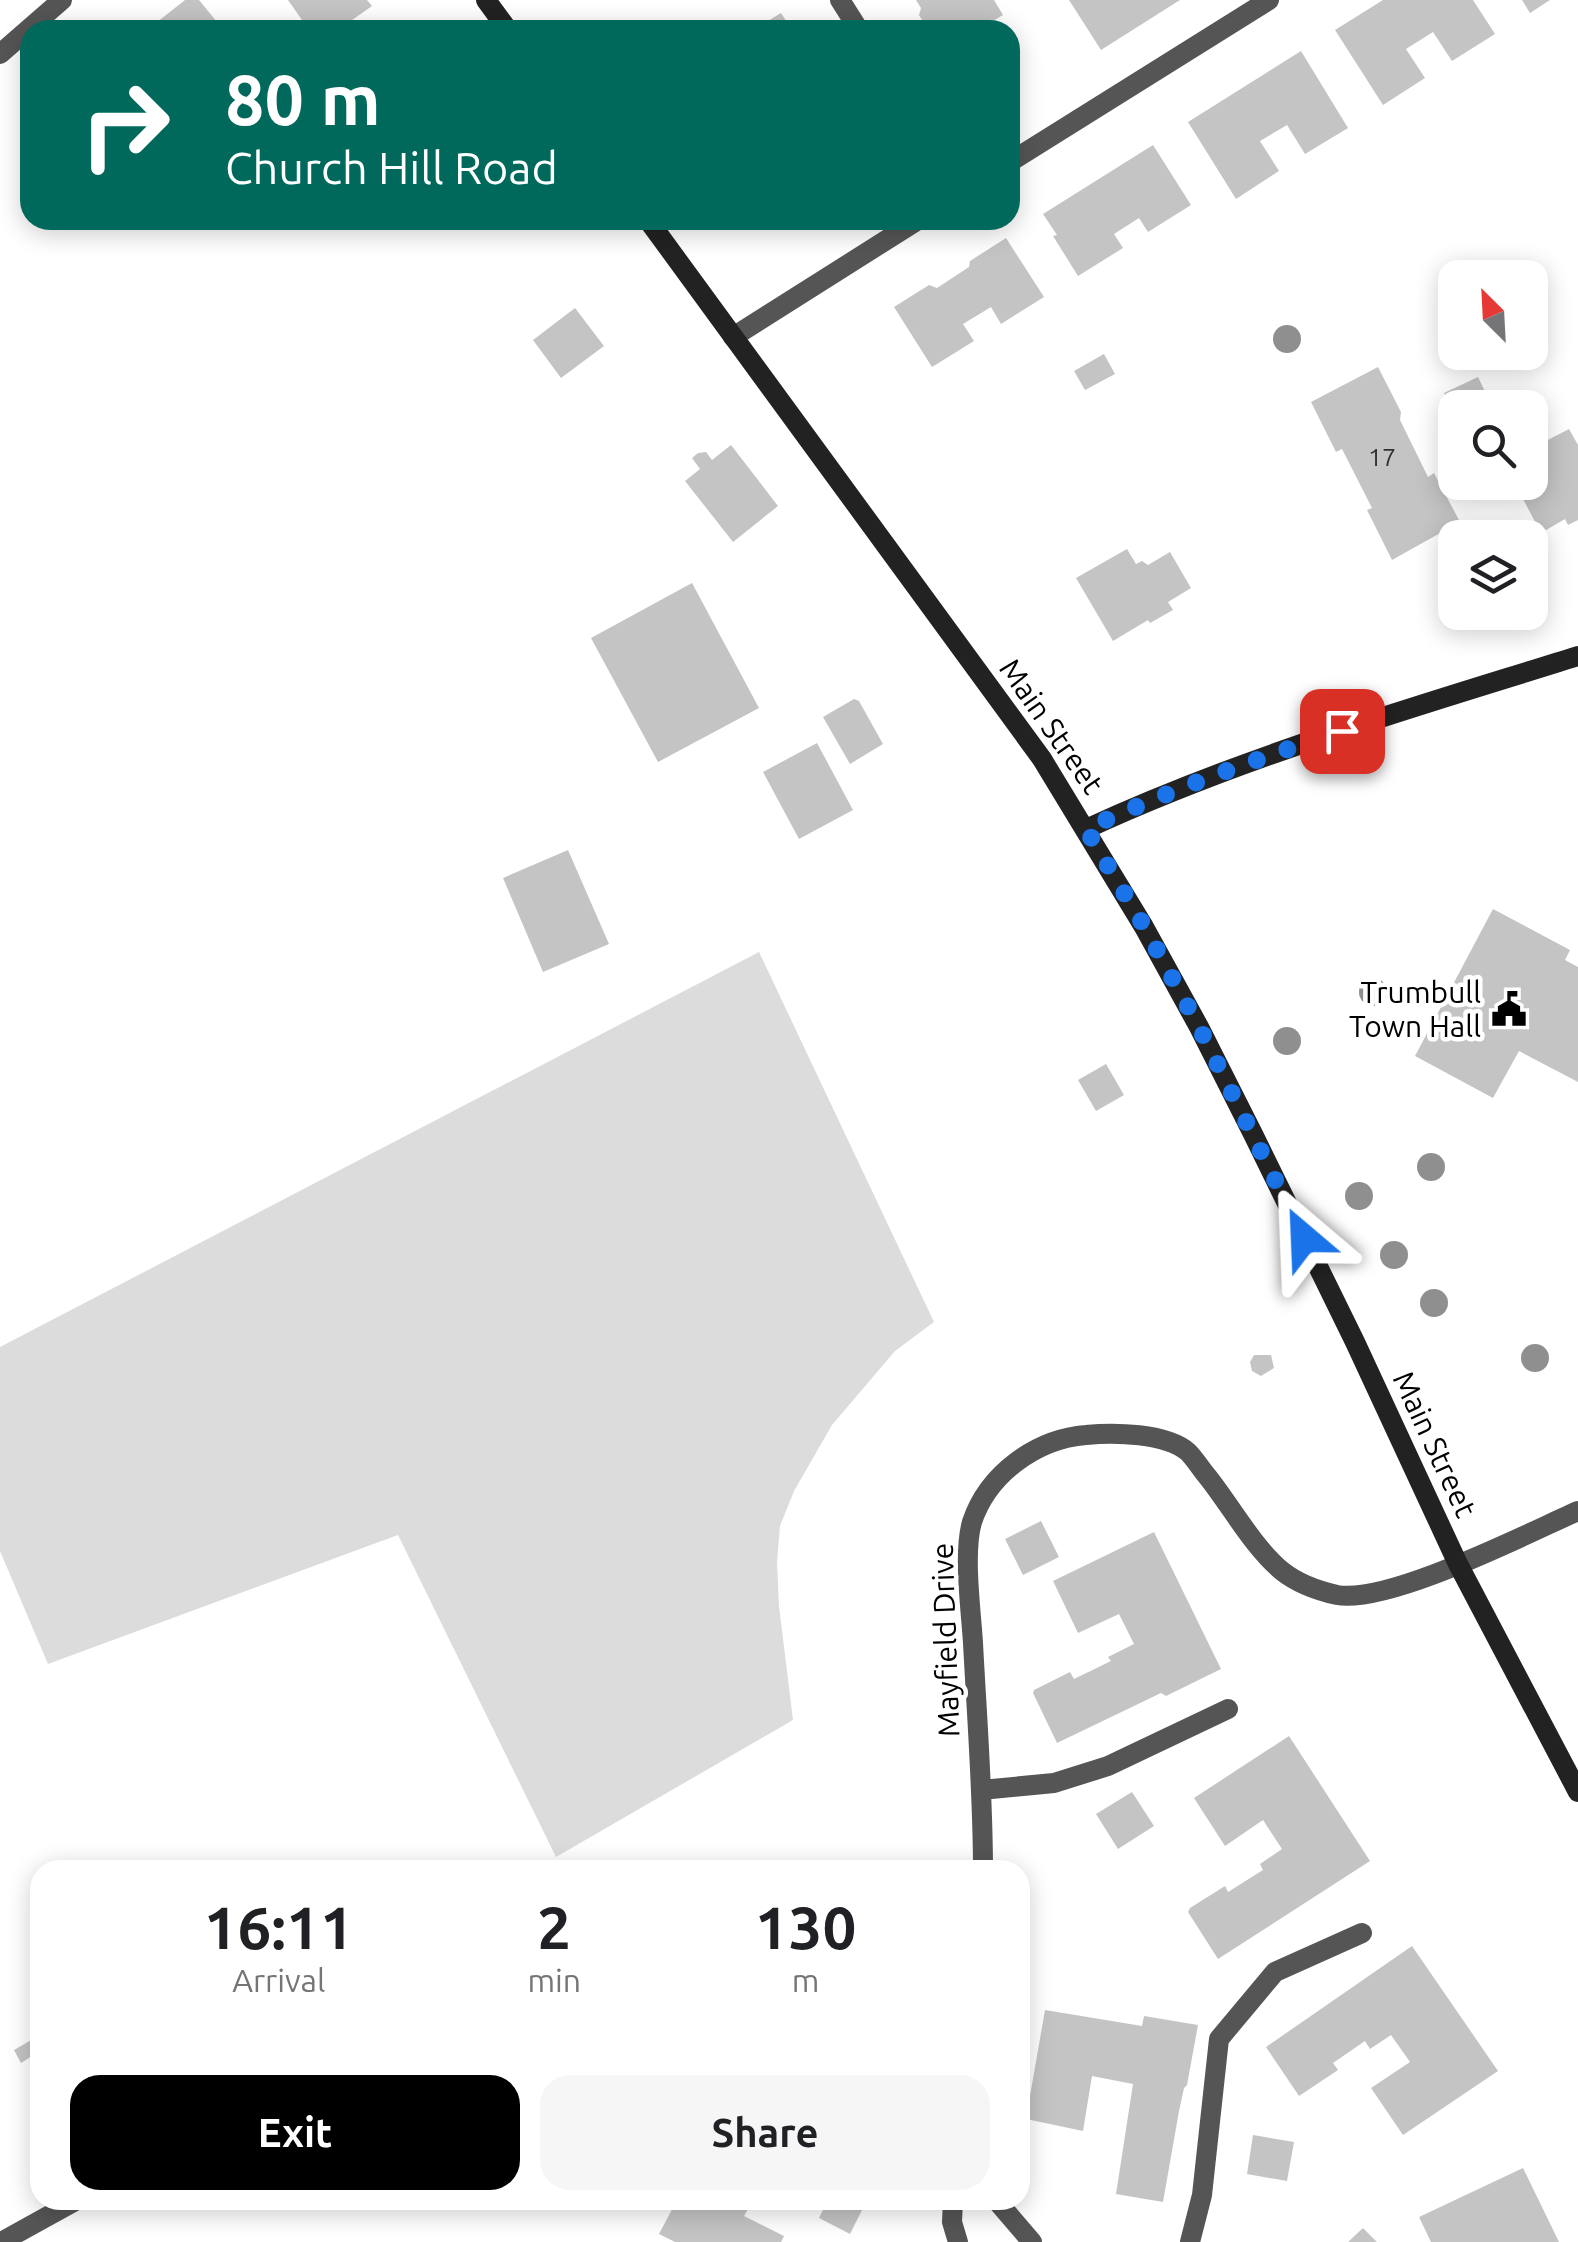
<!DOCTYPE html>
<style>
:root{--surface:#fff;--page:#f6f6f6;--text:#202124;--muted:#757577;--accent:#000}
body{margin:0;font-family:Ubuntu,sans-serif;background:var(--page);color:var(--text);height:100vh;display:flex;flex-direction:column;font-size:38px;white-space:nowrap}
*{box-sizing:border-box;margin:0}
p{font-size:32px;color:var(--muted)}
.icon{flex:none;width:55px;height:55px;fill:none;stroke:currentColor;stroke-width:2;stroke-linecap:round;stroke-linejoin:round}
.map{position:relative;flex:1;overflow:hidden}
.drawer{position:absolute;left:30px;top:1860px;width:1000px;height:350px;display:flex;flex-direction:column;background:var(--surface);border-radius:30px;box-shadow:0 5px 25px #0003}
.drawer>*{flex:none}
.banner{position:absolute;left:20px;top:20px;width:1000px;height:210px;border-radius:30px;box-shadow:0 5px 25px #0003;background:#00695c;color:#fff;overflow:hidden}
.needle{width:65px;rotate:336deg}
.controls{position:absolute;left:1438px;top:260px;display:grid;gap:20px}
.controls a{display:grid;place-items:center;width:110px;height:110px;border-radius:20px;background:var(--surface);box-shadow:0 5px 25px #0003;font-size:50px}
.pin{position:absolute;display:grid;place-items:center;width:85px;height:85px;color:#fff;margin:-42px;border-radius:20px;box-shadow:0 5px 15px #0006}
.me{position:absolute;width:110px;margin:-55px;rotate:334deg;stroke-linejoin:round;filter:drop-shadow(0 0 8px #0008)}
.turn{display:flex;align-items:center;gap:35px;height:210px;padding:0 40px;font-size:45px}
.turn .icon{width:130px;height:130px;stroke-width:2.5}
.turn b{display:block;font-size:70px;line-height:85px}
.eta{display:flex;justify-content:space-evenly;align-items:center;height:170px;text-align:center}
.eta b{font-size:60px;font-weight:700;line-height:70px}
.cta{display:flex;gap:20px;margin-top:auto;padding:20px 40px}
.cta a{flex:1;height:115px;border-radius:30px;background:var(--accent);color:#fff;font-size:40px;font-weight:700;line-height:115px;text-align:center}
.cta a+a{background:var(--page);color:var(--text)}
.map>svg:first-child{display:block}
.green{fill:#dcdcdc}
.building{fill:#c4c4c4}
.lines{fill:none;stroke-linecap:round;stroke-linejoin:round}
.service{stroke:#555;stroke-width:20}
.minor{stroke:#555;stroke-width:20}
.secondary{stroke:#222;stroke-width:20}
.tree{fill:#8f8f8f}
.route{stroke:#1a73e8;stroke-width:18;stroke-dasharray:0 32.4}
.labels{text-anchor:middle;dominant-baseline:central;stroke-width:9;stroke-linejoin:round;paint-order:stroke}
.number-label{font-size:25px;fill:#313131}
.street-label{font-size:30px;fill:#000;stroke:#fff}
.poi-label{font-size:30px;fill:#000;stroke:#fff;text-anchor:end}
</style>
<div class="map">
<svg width="1578" height="2242" viewBox="0 0 1578 2242">
<rect width="100%" height="100%" fill="#fff"/>
<path class="green" d="M759 952 934 1322 895 1351 832 1425 794 1491 780 1526 777 1562 779 1606 793 1720 556 1857 398 1535 48 1664 0 1551V1347Z"/>
<path class="building" d="M185 0H199L217 22 207 30H147Z
M288 0H367L372 6 338 30H309Z
M916 0H994L1003 15 978 30H928L919 15 921 8Z
M1069 0H1180L1101 50Z
M1383 0H1473L1495 34 1452 61 1433 32 1406 49 1425 78 1383 105 1335 30Z
M1522 0H1550L1530 13Z
M781 13 792 30H753Z
M1301 51 1348 128 1305 154 1287 125 1260 141 1279 171 1236 199 1188 122Z
M1153 145 1191 205 1148 232 1139 218 1114 234 1123 248 1078 276 1053 236 1057 235 1043 214Z
M1006 238 1044 297 1001 324 991 307 963 324 974 341 932 367 894 307 929 285 937 288 969 267 970 261Z
M575 308 604 346 561 378 533 340Z
M1104 354 1115 374 1085 390 1074 371Z
M1378 367 1401 412 1400 420 1428 477 1434 473 1460 522 1392 560 1367 510 1372 508 1342 449 1336 452 1311 402Z
M1478 377 1493 408H1455V416L1444 393Z
M1569 429 1578 445V520L1568 525 1565 519 1541 533 1514 482H1530V448L1535 445 1542 457 1548 454 1542 443Z
M731 445 778 506 733 542 685 481 700 469 692 458 698 453 706 452 712 460Z
M1127 549 1136 564 1142 561 1148 565 1170 552 1191 588 1168 602 1173 610 1150 623 1148 620 1113 641 1076 578Z
M692 583 759 708 658 762 591 638Z
M854 699 859 701 883 744 850 764 823 717Z
M817 743 853 810 799 839 763 772Z
M568 850 609 944 543 972 503 878Z
M1493 909 1570 950 1565 960 1578 967V1082L1519 1051 1493 1098 1415 1056Z
M1106 1064 1124 1095 1096 1111 1078 1080Z
M1254 1355H1271L1274 1368 1261 1376 1252 1371 1250 1362Z
M1041 1521 1059 1557 1023 1575 1005 1539Z
M1154 1532 1221 1669 1166 1696 1161 1693 1057 1743 1033 1693 1034 1690 1070 1672 1074 1679 1111 1661 1108 1657 1134 1644 1119 1614 1078 1633 1053 1581Z
M1289 1736 1370 1861 1218 1959 1188 1912 1190 1908 1225 1886 1228 1892 1263 1870 1260 1864 1282 1849 1263 1820 1225 1846 1194 1798Z
M1132 1792 1154 1826 1118 1849 1096 1814Z
M1412 1946 1498 2071 1403 2135 1371 2088 1410 2062 1391 2035 1370 2049 1365 2041 1333 2063 1338 2070 1299 2096 1266 2047Z
M1045 2010 1142 2026 1144 2016 1198 2025 1187 2085 1184 2088 1179 2111 1163 2202 1116 2194 1133 2084 1092 2076 1083 2131 1026 2119Z
M33 2039 40 2051 21 2063 14 2050Z
M1253 2135 1294 2142 1287 2181 1247 2174Z
M1523 2168 1559 2242H1431L1419 2217Z
M677 2200H753L744 2216 784 2236 781 2242H675L659 2234Z
M803 2200H867L850 2234 819 2218 823 2210Z
M1363 2228 1377 2242H1348Z"/>
<g class="lines">
<path class="service" d="M981 1790 1054 1783 1108 1766 1228 1709
M1 2242 77 2200
M1190 2242 1202 2195 1219 2039 1275 1972 1362 1933"/>
<path class="minor" d="M840 0 859 30
M0 54 62 0
M1010 162 1269 0
M733 337 918 220
M983 1870C983 1794 977 1719 973 1643 971 1610 963 1553 972 1522 988 1474 1036 1439 1086 1435 1114 1432 1166 1433 1188 1452 1195 1459 1201 1469 1207 1476 1231 1506 1253 1547 1282 1571 1297 1583 1319 1591 1337 1595 1389 1604 1526 1534 1578 1511
M953 2200 952 2222 958 2242
M996 2200 1032 2242"/>
<path class="secondary" d="M486 0 508 30
M648 220 1042 759 1144 927 1199 1027 1253 1134 1355 1342 1458 1564 1578 1792
M1086 829C1244 756 1412 708 1578 656"/>
</g>
<g class="tree">
<circle cx="1287" cy="339" r="14"/>
<circle cx="1373" cy="992" r="14"/>
<circle cx="1287" cy="1041" r="14"/>
<circle cx="1431" cy="1167" r="14"/>
<circle cx="1359" cy="1196" r="14"/>
<circle cx="1394" cy="1255" r="14"/>
<circle cx="1434" cy="1303" r="14"/>
<circle cx="1535" cy="1358" r="14"/>
</g>
<g class="lines">
<path class="route" d="M1304 1238 1199 1027 1144 926 1086 829C1170 790 1254 760 1342 731"/>
</g>
<defs>
<symbol id="civic-bare" viewBox="-9 -9 18 18"><path d="M-.6-6.5H3V-4.5H.6V-3L4-1V1h2V6H-6V1h2V-1L-.6-3ZM-1.2 2.5V6h2.4V2.5Z" fill="#000" stroke="#fff" stroke-width="2.5" paint-order="stroke"/></symbol>
</defs>
<g fill-rule="evenodd">
<use href="#civic-bare" x="1484" y="984" width="50" height="50"/>
</g>
<g class="labels">
<g class="number-label">
<text x="1382" y="457">17</text>
</g>
<g class="street-label">
<text transform="translate(1052 726) rotate(55)">Main Street</text>
<text transform="translate(1435 1444) rotate(65)">Main Street</text>
<text transform="translate(945 1640) rotate(-92)">Mayfield Drive</text>
</g>
<g class="poi-label">
<text x="1481" y="992">Trumbull<tspan x="1481" dy="34">Town Hall</tspan></text>
</g>
</g>
</svg>
<div class="controls">
<a><svg class="needle" viewBox="-14 -14 28 28"><path d="M0-13l5 13h-10z" fill="#e53935"/><path d="M0 13l5-13h-10z" fill="#757577"/></svg></a>
<a><svg class="icon" aria-label="search" viewBox="0 0 24 24"><circle cx="10" cy="10" r="6"/><path d="M15 15l6 6"/></svg></a>
<a><svg class="icon" aria-label="layers" viewBox="0 0 24 24"><path d="M12 4l9 5-9 5-9-5zM3 14l9 5 9-5"/></svg></a>
</div>
<div class="pin" style="left:1342px;top:731px;background:#d93025"><svg class="icon" aria-label="arrive" viewBox="0 0 24 24"><path d="M6 21V4h12l-3 4 3 4H6"/></svg></div>
<svg class="me" style="left:1304px;top:1238px" viewBox="-20 -20 40 40"><path d="M0-17L14 15 0 8-14 15z" fill="#1a73e8" stroke="#fff" stroke-width="4"/></svg>
<div class="banner">
<div class="turn"><svg class="icon" aria-label="right" viewBox="0 0 24 24"><path d="M7 20v-9h11M14 6l5 5-5 5"/></svg><div><b>80 m</b>Church Hill Road</div></div>
</div>
<section class="drawer">
<div class="eta">
<div><b>16:11</b><p>Arrival</p></div>
<div><b>2</b><p>min</p></div>
<div><b>130</b><p>m</p></div>
</div>
<div class="cta"><a>Exit</a><a>Share</a></div>
</section>
</div>
